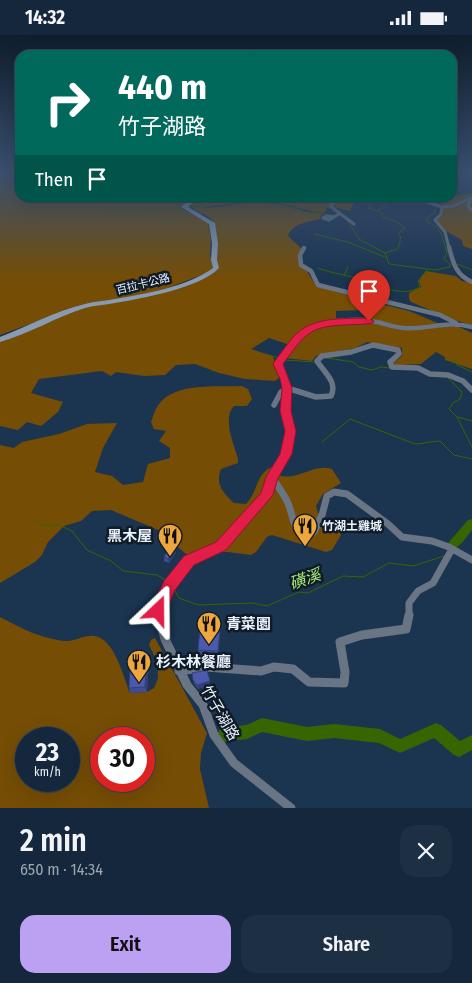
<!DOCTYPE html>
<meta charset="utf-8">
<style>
:root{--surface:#14273c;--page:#1d2f43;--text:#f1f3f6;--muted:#9da5af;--line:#334456;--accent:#bca0f2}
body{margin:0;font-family:"Fira Sans Condensed","Noto Sans TC",sans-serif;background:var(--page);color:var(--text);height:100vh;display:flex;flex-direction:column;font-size:19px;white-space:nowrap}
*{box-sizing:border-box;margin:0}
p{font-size:16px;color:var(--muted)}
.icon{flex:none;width:28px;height:28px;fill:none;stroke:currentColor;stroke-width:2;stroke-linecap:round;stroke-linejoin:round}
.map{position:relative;height:773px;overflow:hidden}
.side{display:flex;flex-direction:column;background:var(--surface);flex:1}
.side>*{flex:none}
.hud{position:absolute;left:15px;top:15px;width:442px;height:152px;border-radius:15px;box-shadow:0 5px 20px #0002,0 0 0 1px var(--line);background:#00695c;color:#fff;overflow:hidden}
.speed{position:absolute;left:15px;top:692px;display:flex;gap:10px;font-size:25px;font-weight:700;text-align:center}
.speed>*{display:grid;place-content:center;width:65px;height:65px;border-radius:50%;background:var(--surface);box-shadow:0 5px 20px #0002,0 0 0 1px var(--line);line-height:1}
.speed small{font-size:12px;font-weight:400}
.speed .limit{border:8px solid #d22;background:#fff;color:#111}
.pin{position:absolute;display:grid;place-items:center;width:42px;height:42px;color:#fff;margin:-51px -21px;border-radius:50% 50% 50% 0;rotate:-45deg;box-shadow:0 0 5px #0007}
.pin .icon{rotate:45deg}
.me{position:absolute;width:55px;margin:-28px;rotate:23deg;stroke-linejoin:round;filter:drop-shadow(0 0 4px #0008)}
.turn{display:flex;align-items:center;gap:18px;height:105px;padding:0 20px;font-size:22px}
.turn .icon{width:65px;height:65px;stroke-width:2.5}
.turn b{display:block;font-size:35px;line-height:42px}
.then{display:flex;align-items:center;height:48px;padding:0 20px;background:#0003;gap:10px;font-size:19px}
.round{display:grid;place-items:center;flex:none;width:52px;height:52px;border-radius:15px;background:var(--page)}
.overview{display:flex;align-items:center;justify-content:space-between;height:85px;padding:0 20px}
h1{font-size:30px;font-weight:600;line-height:38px}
.button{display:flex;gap:10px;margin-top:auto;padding:10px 20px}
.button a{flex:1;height:58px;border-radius:15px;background:var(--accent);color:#111;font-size:20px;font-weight:600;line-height:58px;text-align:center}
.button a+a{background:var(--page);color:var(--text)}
.status{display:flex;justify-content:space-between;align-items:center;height:35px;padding:0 25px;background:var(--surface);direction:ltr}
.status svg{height:14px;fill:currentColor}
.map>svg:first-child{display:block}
.green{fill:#754d05;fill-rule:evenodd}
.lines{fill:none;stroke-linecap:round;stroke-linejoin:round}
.stream{stroke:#376600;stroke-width:1}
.river{fill:#376600;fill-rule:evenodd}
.minor-far4{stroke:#697584;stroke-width:3}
.minor-far3{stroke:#697584;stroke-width:4.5}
.minor-far2{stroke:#697584;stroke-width:5.5}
.minor-far1{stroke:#697584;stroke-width:7}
.minor{stroke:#697584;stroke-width:9}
.secondary{fill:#889bb2;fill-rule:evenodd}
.wall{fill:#404d94}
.shaded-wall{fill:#343f78}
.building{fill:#4b5aac;stroke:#343f78}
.route{fill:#e11d48;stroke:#92132f}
.labels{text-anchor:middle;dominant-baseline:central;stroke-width:5;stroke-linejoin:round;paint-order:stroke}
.far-street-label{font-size:11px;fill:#e9f2fd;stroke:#101b28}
.poi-label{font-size:12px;font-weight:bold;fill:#e9f2fd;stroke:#101b28;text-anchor:start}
.near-poi-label{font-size:15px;font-weight:bold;fill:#e9f2fd;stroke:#101b28;text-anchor:start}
.near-street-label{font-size:15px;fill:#e9f2fd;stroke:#101b28}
.near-water-label{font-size:16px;font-style:italic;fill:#a8e976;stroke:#101b28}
</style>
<div class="status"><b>14:32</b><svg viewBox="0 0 49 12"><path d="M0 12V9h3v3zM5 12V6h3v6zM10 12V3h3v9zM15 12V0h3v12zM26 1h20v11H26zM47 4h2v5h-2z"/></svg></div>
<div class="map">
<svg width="472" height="773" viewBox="0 0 472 773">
<rect width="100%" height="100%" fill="#1b3450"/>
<path class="green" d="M0 137H20V162L356 164 350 176 329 171 324 178C309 177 296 171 282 169 255 165 233 168 208 172 198 173 190 169 181 171L182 174 208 187 211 204 210 220 213 233 212 236 165 254 60 278 0 300Z
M472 158V214L463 211 462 205 446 196 436 186 442 179 443 163Z
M254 167 282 170 305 177 322 179 320 184C308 187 292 188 288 201L303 215 299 224 315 249 358 263 409 276 447 292H459L472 298V334L445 325V322L436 317 421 329 395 330 393 328 402 321V313L367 307 355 313 316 321 312 326 285 323 290 310 269 303 251 314 273 321 279 343 275 346 245 344 219 338 195 329 176 330 165 340 144 341 116 337 111 341 102 336 39 344 31 358 63 367 58 377 41 391 27 387 18 395 0 391V302L92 270 175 253 216 235C216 224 218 190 211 184 205 178 196 178 191 171L208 173ZM364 275 374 282 336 283V276Z
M426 236 456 241 462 246 472 248V290L451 284 411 267 409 264V258L421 252 419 246Z
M242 351 248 354 252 364 247 371H234C222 384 234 409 238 424V428L221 434C215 449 223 458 234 468L246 469C258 457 256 438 272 432L273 437C292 451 313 427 332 434L341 448 323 459 316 471 318 478 341 496V500L332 515 326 517 272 500 267 502 256 517 251 520 228 517H215L206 521 186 519 158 495 111 475 92 476 81 486 64 491 48 507 42 520 35 527 0 548V410L14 413 22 407 59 399 87 389 117 388 103 413 95 437 112 441 123 450 143 447 148 429 170 423V413L159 406 166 396 154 394 151 387C153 382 155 374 159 369 175 347 218 352 242 351Z
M0 582C23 594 37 602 64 606 77 607 90 595 102 604 117 614 123 641 130 658L147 657 154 653 158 643 157 626 149 610 151 605 155 603 207 698 201 718 200 734 209 773H0ZM26 704H69V746H26ZM101 704H144V746H101Z"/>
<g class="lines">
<path class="stream" d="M452 139 472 140
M99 162 110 174 118 177 181 173
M357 162 368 164 371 168 368 173 381 177 383 182 395 186 405 193 398 199 401 202 398 214 385 218
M441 162 472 160
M442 163V168L436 172 435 178 428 182 426 186C444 195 441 200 447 218L444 224 450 229
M188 172 254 167 283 169 306 177 341 181
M378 175 387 169 388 166 402 162
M348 186 359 204 385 218 389 229 435 235 450 232V229
M314 199 348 207 385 222
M457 229 472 235
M318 233C334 239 348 240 363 245 382 251 401 263 420 252L418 246 427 235
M344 240 348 232
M268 320 279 323
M327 323 353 327 359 332 372 335 381 332 390 333
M453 323 457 330 472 337
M285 325 314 327
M447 342 462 357 460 364 453 368 449 374 457 382 472 412
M458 382 472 386
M322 407 350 384 415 409C423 409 431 406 440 406L454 420 472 424
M36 486 43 490H59L72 496 87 515 111 526 123 536 157 540 167 546
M174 554 179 563 198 570 252 568 267 571 299 557 308 558 343 541 363 542 389 528 413 531 444 521"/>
<path class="river" d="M472 484V495C466 502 459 516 449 513L448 510 449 507 468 485Z
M262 683 307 692 334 689 380 694 400 704 436 688 441 690 460 706 472 700V715L459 722 454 720 434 703 400 718 379 708 334 703 307 706 262 697 247 704 224 707 219 705 217 700 219 695 224 693 246 690Z"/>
<path class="minor-far4" d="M340 162 330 171 354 189
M413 162 442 172 441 179 435 185 445 197 449 213
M442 172 453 171 471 163 468 171 472 175
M326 181 334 182 329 185 323 183Z
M334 182 340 178"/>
<path class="minor-far3" d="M449 212C453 228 456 240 472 247
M304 213 300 220 301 230 311 236 318 250 440 280 456 288
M293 309C309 286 344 283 370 286 381 287 392 292 404 293 428 295 445 285 472 292"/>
<path class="minor-far2" d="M274 370 281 357 287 353 316 362 331 361C338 347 324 337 317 326L322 321 351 317 373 310 398 315 399 319 390 327 392 332 418 333 430 339 448 340 463 346 472 355
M280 429 286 419 290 396 286 375 287 353 278 329 294 307"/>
<path class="minor-far1" d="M272 442C277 450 283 458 287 466 294 479 292 506 314 497L322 480 327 461 334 457 347 459 388 489 402 502 432 506 449 512 472 525
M158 581V576L169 551 189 526 221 511 267 460 272 442 281 428
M409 581V568L418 556 433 548 452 514"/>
<path class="minor" d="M158 580 165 604 187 650 203 670 214 700 234 728 291 773
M179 636 206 632 261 636 274 632 293 634 309 647 344 648 345 637 340 607 362 600 406 594 409 580"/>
<path class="secondary" d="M193 162H199L188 172 215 188 218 208 217 225 219 233C200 253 143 263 115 268 105 270 95 270 85 273 56 282 29 299 0 307V302C28 291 56 276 85 269 95 266 105 266 115 264 145 259 189 251 213 233L211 225 212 208 209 189 181 172Z"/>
</g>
<path class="wall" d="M176 517 169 528 164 526V522Z
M220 599 218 621 198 620V615Z
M149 625 147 657 130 658 129 653Z
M192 638 210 650 198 654 194 648Z"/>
<path class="shaded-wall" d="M175 513 176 517 169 528 168 524Z
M147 620 149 625 147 657 145 652Z
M210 646V650L198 654 197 650Z"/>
<path class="building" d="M171 511 175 513 168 524 164 522Z
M200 593 220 594 218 616 198 615Z
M131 620H147L145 652 129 653Z
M207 635 210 646 197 650 193 645 192 638Z"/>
<linearGradient id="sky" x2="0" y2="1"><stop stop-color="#0f1d2c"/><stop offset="0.56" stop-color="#39506f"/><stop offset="1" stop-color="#39506f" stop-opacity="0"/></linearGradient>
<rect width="472" height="245" fill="url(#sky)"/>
<path class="route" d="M369 283 374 286 373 288C364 290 354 289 345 290 308 291 304 301 283 329L292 353 291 376 296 396 292 419 278 443 273 460 226 515 194 530 175 555 164 582 158 584 153 582 150 576 164 546 184 521 216 507 261 458 266 442 280 419 285 396 280 376 282 353 280 344 273 329 274 327C281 318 287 309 294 301 313 281 343 284 369 283Z"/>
<defs>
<symbol id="restaurant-pin" viewBox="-11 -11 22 30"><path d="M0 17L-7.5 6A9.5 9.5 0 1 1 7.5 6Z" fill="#eea73d" stroke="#101b28"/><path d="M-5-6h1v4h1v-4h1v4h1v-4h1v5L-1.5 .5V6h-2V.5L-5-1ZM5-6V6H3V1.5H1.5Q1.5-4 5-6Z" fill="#111"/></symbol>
</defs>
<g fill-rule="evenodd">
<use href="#restaurant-pin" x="291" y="477" width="28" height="38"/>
<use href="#restaurant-pin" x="156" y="487" width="28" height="38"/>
<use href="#restaurant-pin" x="195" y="575" width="28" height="38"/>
<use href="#restaurant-pin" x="125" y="613" width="28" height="38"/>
</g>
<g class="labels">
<g class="far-street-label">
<text transform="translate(143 249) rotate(-14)">百拉卡公路</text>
</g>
<g class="poi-label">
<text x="322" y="491">竹湖土雞城</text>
</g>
<g class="near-poi-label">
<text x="152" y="501" text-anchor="end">黑木屋</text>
<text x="226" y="589">青菜園</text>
<text x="156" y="627">杉木林餐廳</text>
</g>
<g class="near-street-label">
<text transform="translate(220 678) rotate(60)">竹子湖路</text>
</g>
<g class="near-water-label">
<text transform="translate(305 544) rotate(-19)">磺溪</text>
</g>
</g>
</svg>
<div class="speed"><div>23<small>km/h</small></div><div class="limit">30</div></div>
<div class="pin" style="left:369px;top:286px;background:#d93025"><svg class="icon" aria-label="arrive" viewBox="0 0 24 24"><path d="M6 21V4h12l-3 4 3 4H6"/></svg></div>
<svg class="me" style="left:158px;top:576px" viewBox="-20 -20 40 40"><path d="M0-17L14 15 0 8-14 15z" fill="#e11d48" stroke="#fff" stroke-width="4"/></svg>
<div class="hud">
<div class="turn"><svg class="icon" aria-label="right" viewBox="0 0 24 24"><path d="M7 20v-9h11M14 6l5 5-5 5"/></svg><div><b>440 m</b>竹子湖路</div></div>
<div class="then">Then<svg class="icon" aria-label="arrive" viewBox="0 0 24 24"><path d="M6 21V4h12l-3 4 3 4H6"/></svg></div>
</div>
</div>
<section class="side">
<div class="overview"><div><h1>2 min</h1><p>650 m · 14:34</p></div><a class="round"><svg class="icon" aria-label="close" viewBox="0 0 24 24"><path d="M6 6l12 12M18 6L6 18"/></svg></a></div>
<div class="button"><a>Exit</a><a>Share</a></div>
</section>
